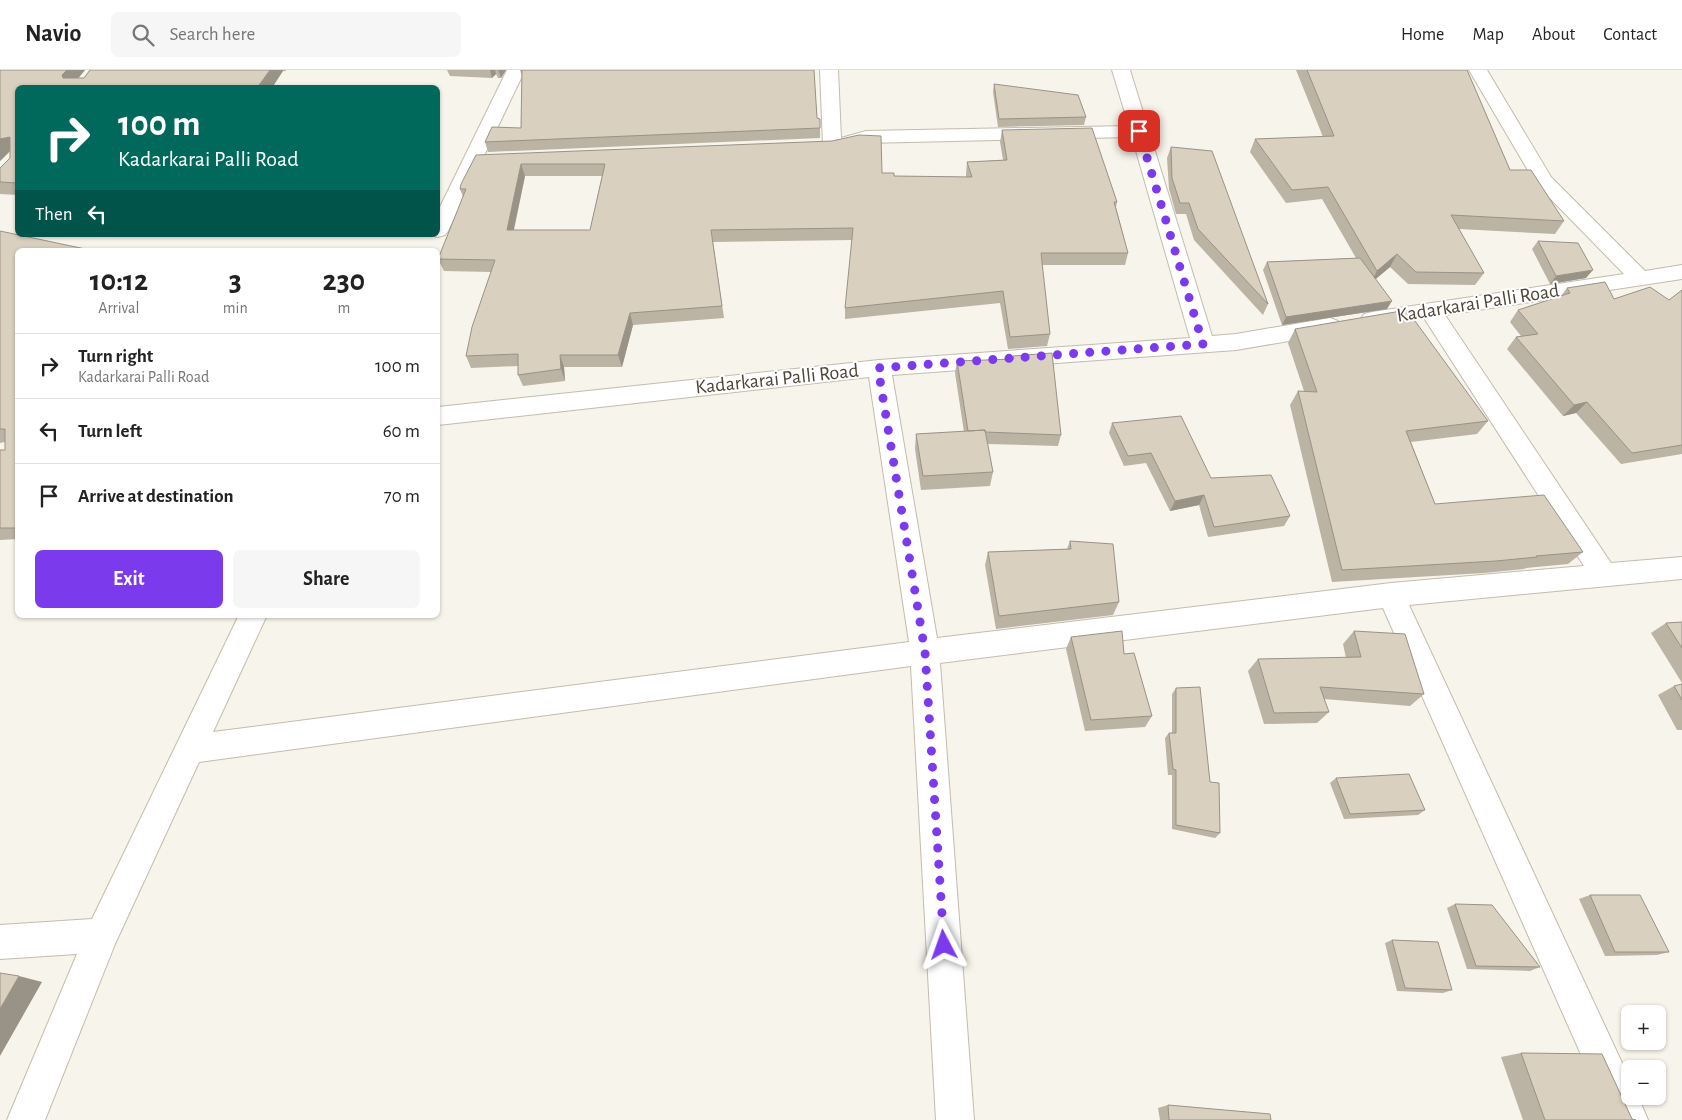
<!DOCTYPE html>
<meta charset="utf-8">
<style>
:root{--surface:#fff;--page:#f6f6f6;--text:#222;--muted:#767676;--line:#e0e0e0;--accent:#7c3aed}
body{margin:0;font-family:"Alegreya Sans",sans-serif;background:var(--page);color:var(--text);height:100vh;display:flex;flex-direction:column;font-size:19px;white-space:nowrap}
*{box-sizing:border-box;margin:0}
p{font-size:16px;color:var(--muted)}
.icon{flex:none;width:28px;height:28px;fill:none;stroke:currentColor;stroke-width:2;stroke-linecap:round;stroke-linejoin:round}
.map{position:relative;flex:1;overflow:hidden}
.details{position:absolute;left:15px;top:178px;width:425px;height:370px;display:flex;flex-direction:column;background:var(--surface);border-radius:8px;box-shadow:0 1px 4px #0004}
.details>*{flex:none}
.banner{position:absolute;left:15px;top:15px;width:425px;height:152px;border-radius:8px;box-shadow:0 1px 4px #0004;background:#00695c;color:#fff;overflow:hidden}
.controls{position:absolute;left:1621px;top:935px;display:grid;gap:10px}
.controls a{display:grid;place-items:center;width:45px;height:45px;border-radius:8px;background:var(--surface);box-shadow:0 1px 4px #0004;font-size:25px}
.pin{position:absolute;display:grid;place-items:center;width:42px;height:42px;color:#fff;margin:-21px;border-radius:10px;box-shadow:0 2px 8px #0006}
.me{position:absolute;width:55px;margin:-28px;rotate:356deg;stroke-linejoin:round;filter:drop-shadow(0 0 4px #0008)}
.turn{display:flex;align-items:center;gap:18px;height:105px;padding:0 20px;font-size:22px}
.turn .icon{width:65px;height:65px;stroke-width:2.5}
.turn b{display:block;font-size:35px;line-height:42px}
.then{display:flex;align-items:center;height:48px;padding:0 20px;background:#0003;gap:10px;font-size:19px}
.eta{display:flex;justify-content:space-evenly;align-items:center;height:85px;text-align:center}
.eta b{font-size:30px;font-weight:700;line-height:35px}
.cta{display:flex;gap:10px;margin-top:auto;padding:10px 20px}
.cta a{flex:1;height:58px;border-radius:8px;background:var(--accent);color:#fff;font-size:20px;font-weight:700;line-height:58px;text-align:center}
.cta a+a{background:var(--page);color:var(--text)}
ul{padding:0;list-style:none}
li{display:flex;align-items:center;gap:15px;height:65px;padding:0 20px;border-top:1px solid var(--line)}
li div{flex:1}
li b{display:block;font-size:19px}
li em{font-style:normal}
header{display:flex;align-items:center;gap:30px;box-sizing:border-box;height:70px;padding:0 25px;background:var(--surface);border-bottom:1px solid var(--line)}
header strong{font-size:24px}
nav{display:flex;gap:28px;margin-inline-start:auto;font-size:18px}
.search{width:350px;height:45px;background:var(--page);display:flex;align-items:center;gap:12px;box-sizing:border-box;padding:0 18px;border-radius:8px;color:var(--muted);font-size:19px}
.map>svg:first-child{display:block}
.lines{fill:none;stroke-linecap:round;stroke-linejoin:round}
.street-casing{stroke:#c4bcac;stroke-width:2}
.street{fill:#fff;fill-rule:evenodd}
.wall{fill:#bbb3a4;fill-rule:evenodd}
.shaded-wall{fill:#999286}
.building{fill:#dad0bf;stroke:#999286;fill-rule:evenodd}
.route{stroke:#7c3aed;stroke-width:9;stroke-dasharray:0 16.2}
.labels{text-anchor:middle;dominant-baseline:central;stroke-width:4;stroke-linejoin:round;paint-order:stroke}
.street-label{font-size:20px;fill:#4c4537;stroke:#fff}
</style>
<header>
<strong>Navio</strong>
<div class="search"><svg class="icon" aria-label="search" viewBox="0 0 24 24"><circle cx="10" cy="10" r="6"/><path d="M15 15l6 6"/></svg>Search here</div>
<nav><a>Home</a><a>Map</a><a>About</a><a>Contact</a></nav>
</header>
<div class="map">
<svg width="1682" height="1050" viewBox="0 0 1682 1050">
<rect width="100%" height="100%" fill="#f7f4eb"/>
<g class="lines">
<defs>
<path id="street" d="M507 0H525L448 161 445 165 438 167 431 165H438V141Z
M820 0H838L841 68 866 61 1129 56 1112 0H1130L1212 266 1236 264 1330 248 1338 251 1341 256 1338 261 1330 264 1236 280 892 305 937 568 1391 513 1584 496 1424 248 1372 256 1364 254 1361 249 1364 244 1372 242 1624 204 1536 114 1469 0H1487L1551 107 1645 201 1682 195V209L1445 245 1611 493 1682 487V509L1409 535 1630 1010V1026H1638L1648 1050H1610L1383 538 940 593 974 1050H936L911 596 199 692 115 874 45 1050H7L77 884 0 889V855L92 849 239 545H267L213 662 909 572 869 307 438 355V337L879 290 1190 268 1132 67 866 73 846 78 841 76 839 79 832 81 825 79 823 75Z"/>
</defs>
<use href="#street" class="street-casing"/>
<use href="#street" class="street"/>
</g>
<path class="wall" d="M0 0H85L78 8H84L90 0H286V1L18 18V125L0 124V98L10 88V81L0 91Z
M447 0H506L501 8H498L496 4 492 8 450 6Z
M520 0H814L817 48 820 49V68L488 82 485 72 521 58 522 6Z
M1296 0H1467L1510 100 1564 151 1555 164 1459 159 1484 203 1475 215 1408 214 1390 197 1375 209 1387 239 1282 255 1263 200 1267 192 1356 188 1322 129 1286 133 1250 82 1255 69 1323 67Z
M994 14 1086 47 1084 55 998 57 993 22Z
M1002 60 1117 132 1116 137 1128 183 1125 195H1042L1050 264 1047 276 1008 279 1000 233 845 249V238L852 170 713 172 724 248 633 255 622 297H564L565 311 523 316 518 305V296L471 298 466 286 491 202 444 201 438 189 463 127 460 119 476 85 882 103 894 106 966 107V104L967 92 1003 90 1000 72ZM525 106H602L590 160H514Z
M1171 77 1268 234 1263 245 1194 170 1186 144H1176L1169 119 1167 88Z
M0 161 18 180V469L0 470V380H5V372L0 373Z
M1538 171 1586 208 1550 214 1532 179Z
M1567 218 1614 229 1669 230 1682 220V384L1621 394 1576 343 1563 346 1507 279 1516 267 1521 266 1510 252 1518 240 1561 226Z
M1295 259 1488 351 1477 364 1411 372 1435 434 1583 482 1568 494 1526 498 1524 499 1484 503 1332 512 1290 335 1298 321H1304L1288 273Z
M1013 286 1061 365 1058 376 987 374 993 402 990 416 921 420 915 379 916 364 964 362 955 303 957 291 1012 289Z
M1112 353 1211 408 1290 446 1284 456 1208 467 1199 435 1170 441 1146 393 1124 396 1109 363Z
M1070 471 1119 532 1113 545 996 559 985 495 988 482 1067 479Z
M1682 552V613L1651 563 1666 553Z
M1354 561 1424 624 1410 636 1324 629 1329 642 1317 653 1264 654 1248 601 1258 589 1346 588 1343 574Z
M1071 567 1124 584 1152 646 1145 657 1085 661 1066 579Z
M1682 614V660H1677L1658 625 1674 616Z
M1176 618 1210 712 1220 763 1215 768 1172 759V705H1168L1165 668 1169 663H1172V624Z
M1336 708 1425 740 1418 745 1344 749 1330 713Z
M1590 825 1669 882 1657 885 1605 886 1579 829Z
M1455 834 1540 897 1530 901 1467 899 1447 838Z
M1392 870 1452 920 1443 923 1397 921 1385 873Z
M1521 983 1632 1049 1636 1050H1523L1501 987Z
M1168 1035 1271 1050H1160L1158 1038Z"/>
<path class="shaded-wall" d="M67 0H85L71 17 63 8 62 5Z
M270 0H283V1L272 18H257Z
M490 0H495L496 4 492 8Z
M498 0H506L501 8 499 2Z
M10 67V81L0 91V69Z
M521 94 525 106 511 172 507 160Z
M1397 184 1390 197 1370 214 1377 201Z
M1593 200 1586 208 1550 214 1556 206Z
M1392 231 1387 239 1282 255 1286 247Z
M630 243 633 255 622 297 618 285Z
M560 285 564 297 565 311 561 299Z
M1587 332 1576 343 1563 346 1574 335Z
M1204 425 1199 435 1170 441 1175 431Z
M19 906 42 912 0 986V939Z"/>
<path class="building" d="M0 0H67L62 5 63 8H84L90 0H270L257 18H18V113L0 112V98L10 88V67L0 69Z
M522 0H814L817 48 820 49V58L485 72 492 57 521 58Z
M1307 0H1467L1510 100H1531L1564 151 1451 145 1484 203 1416 202 1397 184 1377 201 1328 117 1292 120 1255 69 1334 66Z
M994 14 1078 25 1086 47 999 49Z
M1092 58 1117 132H1114L1128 183H1041L1050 264 1010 267 1003 221 845 238 853 158 711 160 722 236 630 243 618 285H560L561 299 518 305V284L466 286 472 257 495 190 438 189 466 119H460L461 114 476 85 832 71 859 65 881 66 882 103H894V106L972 107 967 92 1007 90 1002 60ZM521 94H605L590 160H507Z
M1171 77 1212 81 1268 234 1198 159 1189 133H1180L1172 108Z
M0 161 90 180H18V458H0V380H5V359H0Z
M1538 171 1578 173 1593 200 1556 206Z
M1360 188 1392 231 1286 247 1267 192Z
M1605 212 1614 229 1650 217 1669 230 1682 220V375L1632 383 1587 332 1574 335 1516 267 1538 264 1518 240 1570 223 1567 218Z
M1407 240 1488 351 1406 361 1435 434 1544 425 1583 482 1536 486 1537 487 1496 491 1342 500 1298 321 1317 322 1295 259Z
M1052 283 1061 365 985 362V360L968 361 957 291 1014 289 1013 286Z
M1181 346 1211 408 1271 405 1290 446 1214 457 1204 425 1175 431 1151 383 1128 386 1112 353Z
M985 360 993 402 923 406 916 364Z
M1070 471 1113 474 1119 532 999 546 988 482 1071 479Z
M1682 552V578L1666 553Z
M1122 561 1124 584 1134 583 1152 646 1091 650 1071 567Z
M1354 561 1405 564 1424 624 1320 617 1329 642 1274 643 1258 589 1361 587Z
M1682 614V630L1674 616Z
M1200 617 1210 712 1219 713 1220 763 1176 755V700L1173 699 1169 663H1176V618Z
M1409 704 1425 740 1350 744 1336 708Z
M1590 825H1640L1669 882H1615Z
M1455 834 1492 835 1540 897 1476 896Z
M1392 870 1438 872 1452 920 1405 918Z
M0 903 19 906 0 939Z
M1521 983 1602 984 1632 1049 1636 1050H1545Z
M1168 1035 1270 1044 1271 1050H1169Z"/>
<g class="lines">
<path class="route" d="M944 875 925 582 878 298 1203 274 1139 61"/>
</g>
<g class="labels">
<g class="street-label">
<text transform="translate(1478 233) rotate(-9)">Kadarkarai Palli Road</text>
<text transform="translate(777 309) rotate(-6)">Kadarkarai Palli Road</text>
</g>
</g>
</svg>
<div class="controls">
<a>+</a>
<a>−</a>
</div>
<div class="pin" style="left:1139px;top:61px;background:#d93025"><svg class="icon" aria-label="arrive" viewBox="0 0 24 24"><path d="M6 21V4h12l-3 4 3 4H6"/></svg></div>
<svg class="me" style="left:944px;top:875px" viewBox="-20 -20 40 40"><path d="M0-17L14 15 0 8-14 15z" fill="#7c3aed" stroke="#fff" stroke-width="4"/></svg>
<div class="banner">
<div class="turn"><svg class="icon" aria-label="right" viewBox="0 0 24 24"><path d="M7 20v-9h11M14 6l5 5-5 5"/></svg><div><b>100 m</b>Kadarkarai Palli Road</div></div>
<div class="then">Then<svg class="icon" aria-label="left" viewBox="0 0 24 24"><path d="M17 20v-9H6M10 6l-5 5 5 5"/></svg></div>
</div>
<section class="details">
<div class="eta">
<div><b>10:12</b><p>Arrival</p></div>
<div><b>3</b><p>min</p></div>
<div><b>230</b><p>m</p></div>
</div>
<ul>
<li><svg class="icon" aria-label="right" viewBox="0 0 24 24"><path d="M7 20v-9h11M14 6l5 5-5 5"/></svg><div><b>Turn right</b><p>Kadarkarai Palli Road</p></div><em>100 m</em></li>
<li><svg class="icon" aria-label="left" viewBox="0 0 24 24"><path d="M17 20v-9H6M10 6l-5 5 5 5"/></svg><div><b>Turn left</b></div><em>60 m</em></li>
<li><svg class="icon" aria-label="arrive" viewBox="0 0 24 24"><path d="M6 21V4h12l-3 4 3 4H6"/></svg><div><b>Arrive at destination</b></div><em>70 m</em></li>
</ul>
<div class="cta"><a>Exit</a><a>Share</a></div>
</section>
</div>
